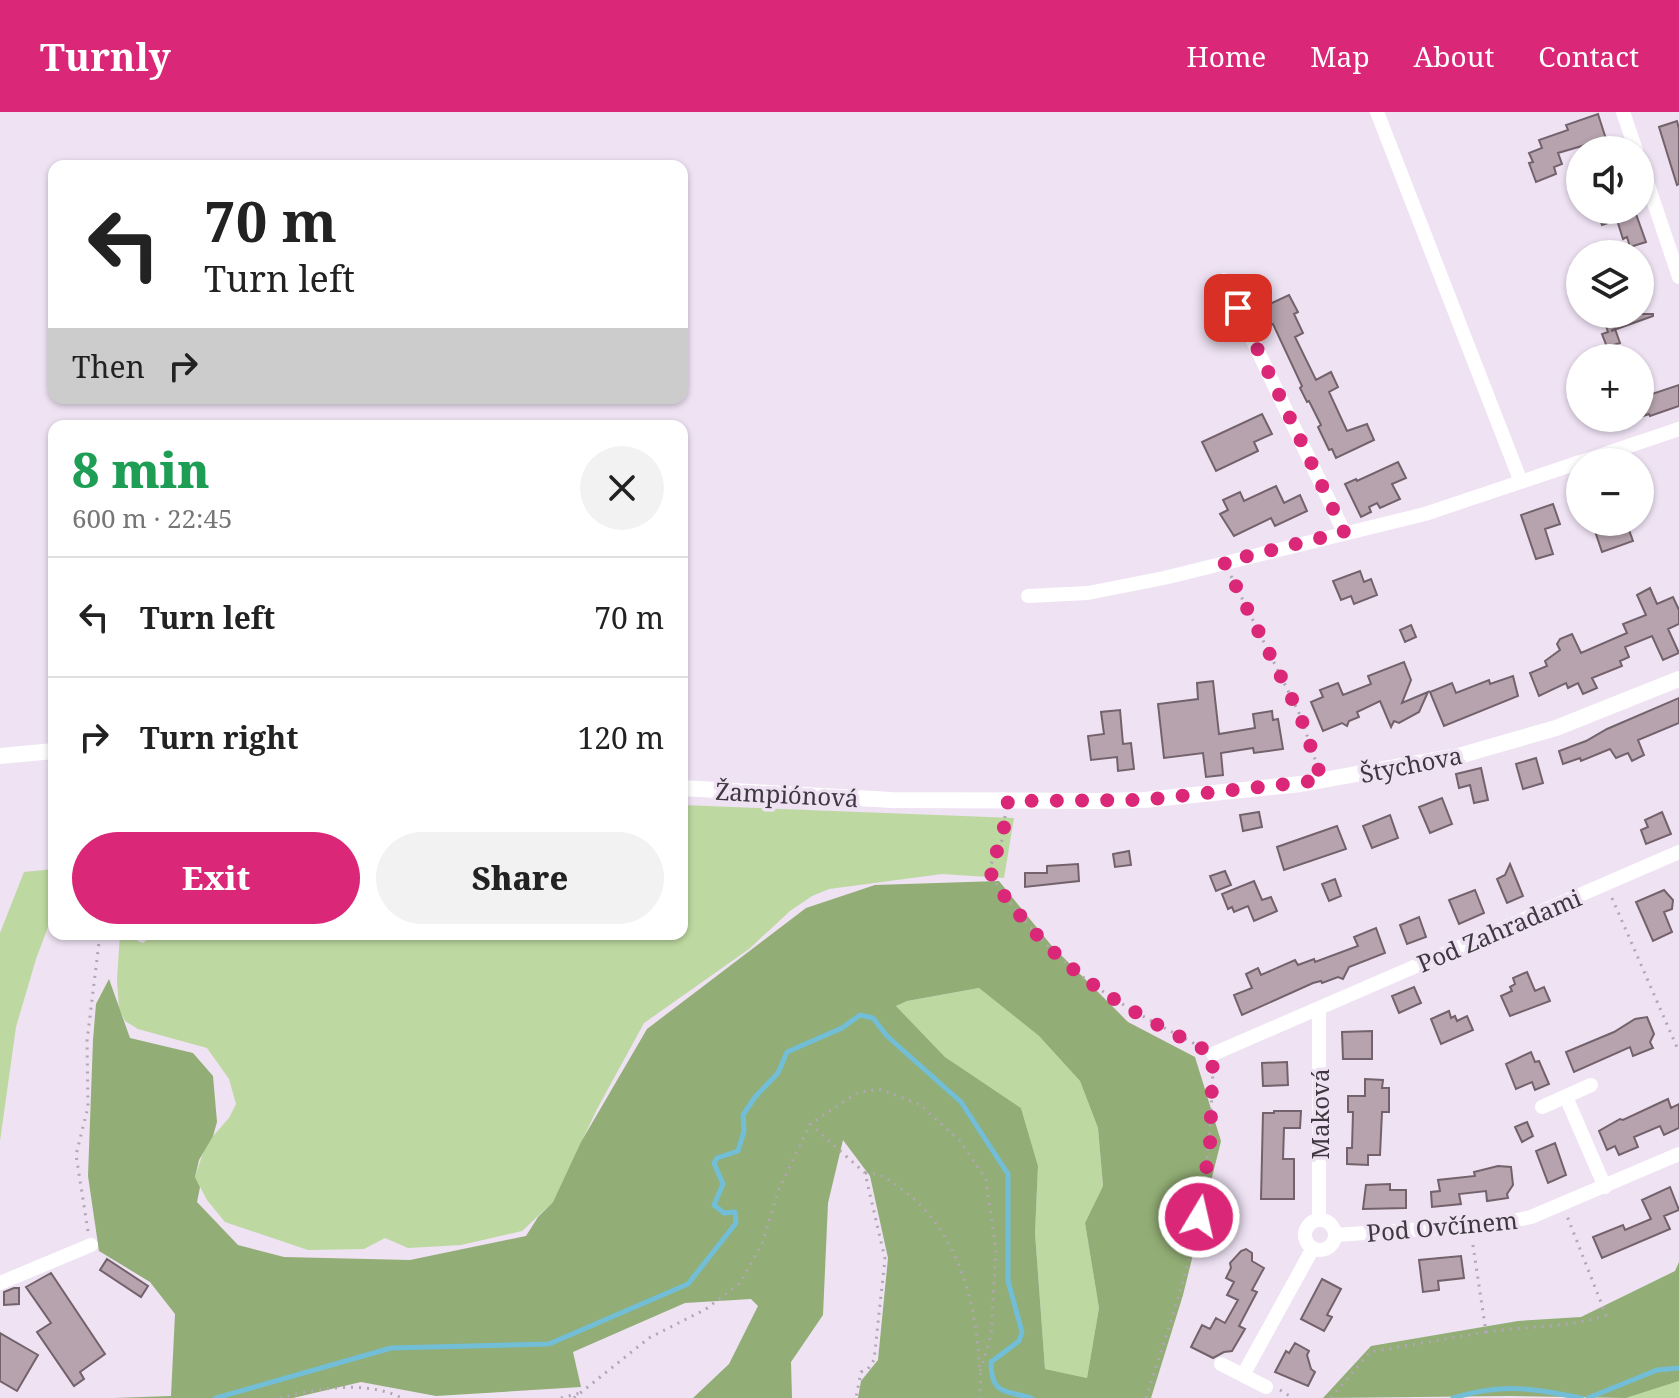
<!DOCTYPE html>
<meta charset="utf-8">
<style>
:root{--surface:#fff;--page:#f2f2f2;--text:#222;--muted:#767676;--line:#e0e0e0;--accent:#db2777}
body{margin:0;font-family:"Noto Serif",serif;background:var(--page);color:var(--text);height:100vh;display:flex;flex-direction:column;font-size:30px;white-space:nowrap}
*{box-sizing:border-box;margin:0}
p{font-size:26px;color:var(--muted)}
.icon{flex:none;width:44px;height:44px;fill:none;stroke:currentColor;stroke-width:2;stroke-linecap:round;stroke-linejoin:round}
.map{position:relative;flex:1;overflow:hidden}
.drawer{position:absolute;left:48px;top:308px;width:640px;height:520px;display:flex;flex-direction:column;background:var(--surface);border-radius:16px;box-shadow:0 2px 6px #0004}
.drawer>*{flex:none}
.banner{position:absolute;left:48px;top:48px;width:640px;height:244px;border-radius:16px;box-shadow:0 2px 6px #0004;background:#fff;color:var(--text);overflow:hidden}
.buttons{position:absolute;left:1566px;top:24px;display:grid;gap:16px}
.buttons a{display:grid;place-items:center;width:88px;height:88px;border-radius:50%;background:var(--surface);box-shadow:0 2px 6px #0004;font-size:40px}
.pin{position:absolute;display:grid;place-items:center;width:68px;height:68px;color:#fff;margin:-34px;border-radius:16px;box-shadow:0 4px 12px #0006}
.me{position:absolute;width:88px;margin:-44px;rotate:9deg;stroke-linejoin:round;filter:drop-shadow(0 0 6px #0008)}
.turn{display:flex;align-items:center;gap:28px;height:168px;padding:0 24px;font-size:36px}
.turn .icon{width:104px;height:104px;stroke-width:2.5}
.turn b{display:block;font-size:56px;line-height:68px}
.then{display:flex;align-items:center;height:76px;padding:0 24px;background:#0003;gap:16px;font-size:30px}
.round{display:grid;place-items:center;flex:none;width:84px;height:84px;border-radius:42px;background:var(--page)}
.head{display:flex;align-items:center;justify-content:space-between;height:136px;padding:0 24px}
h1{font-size:48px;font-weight:800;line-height:60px;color:#1e9e55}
.cta{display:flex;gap:16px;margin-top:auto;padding:16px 24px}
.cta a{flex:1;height:92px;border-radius:48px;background:var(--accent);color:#fff;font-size:32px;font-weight:800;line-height:92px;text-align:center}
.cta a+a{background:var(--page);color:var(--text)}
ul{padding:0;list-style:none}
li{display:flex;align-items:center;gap:24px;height:120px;padding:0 24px;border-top:2px solid var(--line)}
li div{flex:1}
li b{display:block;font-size:30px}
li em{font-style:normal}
header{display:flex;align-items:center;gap:48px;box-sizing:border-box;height:112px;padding:0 40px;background:var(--accent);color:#fff}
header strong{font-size:38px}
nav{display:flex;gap:44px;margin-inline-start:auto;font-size:28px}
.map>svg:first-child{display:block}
.green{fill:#bdd8a0}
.forest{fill:#92ad75;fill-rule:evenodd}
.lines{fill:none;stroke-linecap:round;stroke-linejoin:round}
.stream{stroke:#72bed7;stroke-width:5}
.building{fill:#b6a3ad;stroke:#73626b;stroke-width:2}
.path{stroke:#b0a6b4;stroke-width:3;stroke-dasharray:2 6;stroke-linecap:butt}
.minor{stroke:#fff;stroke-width:14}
.tertiary{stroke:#fff;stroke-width:16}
.route{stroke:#db2777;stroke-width:14;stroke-dasharray:0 25.2}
.labels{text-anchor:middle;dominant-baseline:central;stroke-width:7;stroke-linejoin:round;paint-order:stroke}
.street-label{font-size:24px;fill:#3e3940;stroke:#eee2f3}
</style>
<header>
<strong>Turnly</strong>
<nav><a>Home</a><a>Map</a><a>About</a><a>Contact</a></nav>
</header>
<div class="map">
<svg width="1679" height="1286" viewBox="0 0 1679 1286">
<rect width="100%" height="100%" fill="#eee2f3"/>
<path class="green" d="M682 693 1014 706 1004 766 942 762 829 777 812 784 790 799 749 837 644 911 597 997 553 1090 522 1119 461 1133 408 1136 385 1126 364 1137 308 1138 225 1110 207 1088 195 1065 206 1032 229 1006 236 992 229 967 207 936 138 917 125 909 119 896 117 868 120 822H136L138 829 143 831 154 822H682Z
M54 757V799L36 847 16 915 0 1029V821L24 760Z
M979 876 1039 924 1080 969 1098 1016 1103 1074 1085 1111 1099 1196 1087 1266 1045 1257 1035 1121 1038 1054 1021 996 945 945 896 894 907 889Z
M1679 1269V1286H1626Z"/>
<path class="forest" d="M999 769 1051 833 1128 910 1195 945 1221 1029 1183 1183 1151 1286H858L861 1269 878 1248 888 1146 870 1064 843 1028 828 1091 823 1203 791 1250 792 1286H693L729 1252 758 1194 751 1187 685 1191 573 1240 581 1275 436 1284 361 1270 293 1286H114L171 1284 175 1202 150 1170 99 1139 88 1064 93 928 96 892 109 867 130 926 193 941 213 964 217 1010 213 1024 199 1048 195 1065 200 1075 197 1090 238 1133 284 1145 410 1148 526 1124 538 1105 553 1090 581 1030 647 917 806 796 875 773ZM979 876 1039 924 1080 969 1098 1016 1103 1074 1085 1111 1099 1196 1087 1266 1045 1257 1035 1121 1038 1054 1021 996 945 945 896 894 907 889Z
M1679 1150V1269L1626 1286 1509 1284 1323 1286 1371 1234 1518 1209 1581 1205 1675 1159Z"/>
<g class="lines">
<path class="stream" d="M216 1286 391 1236 549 1232 688 1172 736 1111 735 1100 724 1101 714 1093 723 1072 714 1051 717 1046 738 1039 744 1019 743 1003 755 985 778 961 787 940 842 916 860 903 873 906 887 924 961 990 1008 1062V1169L1022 1220 1019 1229 991 1250C991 1284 1006 1278 1031 1286
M1453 1286C1502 1271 1531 1276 1581 1286
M1588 1286 1657 1258 1679 1256"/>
</g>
<path class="building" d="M1598 2 1606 27 1558 41 1562 52 1554 55 1556 62 1536 70 1529 51 1533 50 1529 41 1542 36 1539 28 1568 18 1566 13Z
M1677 9 1679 17V72L1677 73 1659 15Z
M1597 98H1640L1636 102 1646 130 1630 135 1627 125 1623 127 1617 108 1602 113Z
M1289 183 1298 200 1294 202 1303 221 1295 225 1316 268 1331 260 1338 275 1329 280 1347 319 1367 312 1374 328 1336 346 1332 337 1329 338 1318 315 1321 313 1309 289 1307 290 1300 276 1302 274 1273 212 1269 214 1261 196Z
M1602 202H1653V204L1611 219 1615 217 1620 231 1607 235 1602 222 1608 220Z
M1679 273V294L1650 304 1649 302 1640 305V286Z
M1262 302 1272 322 1254 330 1258 339 1216 359 1202 330Z
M1398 350 1406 366 1392 372 1400 387 1380 396 1377 391 1369 395 1371 400 1361 405 1345 372 1356 367 1357 369Z
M1276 374 1284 391 1300 383 1307 399 1275 414 1271 406 1234 424 1220 402 1228 398 1223 388 1240 380 1244 389Z
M1553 392 1560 412 1545 417 1553 442 1536 447 1521 403Z
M1592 410H1611L1612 415 1626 410 1633 429 1602 440Z
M1360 459 1364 470 1371 467 1377 483 1354 492 1351 484 1341 488 1333 469Z
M1650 476 1657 492 1673 485 1679 498V512L1668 517 1679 541 1663 548 1652 524 1625 535 1629 545 1620 549 1622 554 1592 566 1597 576 1583 582 1578 571 1568 576 1566 571 1539 584 1530 561 1547 554 1545 549 1560 538 1557 532 1560 527 1572 522 1581 541 1627 521 1623 512 1646 503 1637 483Z
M1411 513 1416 525 1405 530 1400 518Z
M1404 550 1411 568 1402 591 1428 580 1419 600 1399 611 1394 609 1391 615 1380 589 1357 600 1359 605 1349 609 1347 614 1342 611 1323 619 1311 590 1323 585 1320 578 1338 571 1343 583 1371 572 1368 564Z
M1513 564 1518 584 1444 614 1430 580 1452 571 1456 581 1489 568 1490 572Z
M1213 569 1219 622 1255 616 1253 602 1272 599 1273 608 1278 607 1283 637 1254 641 1253 636 1221 641 1223 663 1206 665 1203 641 1164 646 1158 592 1198 587 1197 571Z
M1679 586V611L1638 628 1644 643 1632 649 1628 641 1616 646 1610 637 1581 649 1580 646 1563 652 1559 639 1586 629 1607 617Z
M1120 598 1123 632 1131 631 1134 657 1118 659 1117 645 1091 648 1088 624 1104 622 1101 600Z
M1536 646 1543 671 1523 677 1516 652Z
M1481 656 1488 688 1474 691 1470 673 1459 676 1456 662Z
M1442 686 1452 712 1430 721 1419 695Z
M1259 700 1262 715 1243 719 1240 703Z
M1662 700 1671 722 1646 732 1641 718 1648 715 1645 708Z
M1390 703 1398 726 1372 736 1363 714Z
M1337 714 1346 737 1284 758 1277 735Z
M1129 739 1131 753 1115 755 1113 742Z
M1078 752 1079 769 1025 775V761H1047V754Z
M1510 752 1523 784 1507 791 1497 767 1505 763Z
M1225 759 1231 773 1216 779 1210 764Z
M1335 767 1341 784 1329 789 1322 772Z
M1254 769 1262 788 1271 785 1277 799 1254 809 1248 794 1234 800 1232 795 1228 797 1222 782Z
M1475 778 1484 801 1459 812 1449 788Z
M1664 778 1673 788 1672 797 1664 800 1672 820 1653 829 1636 790Z
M1419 805 1426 825 1407 832 1400 813Z
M1376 816 1385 841 1349 855 1343 867 1338 865 1322 871 1321 869 1313 871 1242 903 1234 883 1252 876 1246 862 1258 856 1261 863 1295 848 1298 853 1314 847 1315 850 1358 834 1354 825Z
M1527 860 1535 879 1544 875 1550 889 1510 904 1501 884 1512 879 1510 875 1515 872 1513 866Z
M1414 875 1421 891 1399 901 1392 884Z
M1449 899 1451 906 1455 904 1457 909 1467 904 1473 918 1441 932 1431 907Z
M1647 905 1654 922 1650 930 1653 936 1633 944 1630 935 1574 960 1566 940 1614 920 1635 907Z
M1372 919V947H1343L1342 920Z
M1531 940 1535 950 1539 949 1549 972 1535 978 1532 970 1516 977 1506 952Z
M1287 950 1288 973 1263 974 1262 951Z
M1365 967 1383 968 1382 976H1389V1000H1382L1380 1043H1368V1053L1347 1052V1036H1352L1353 1000H1348V984H1365Z
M1668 987 1671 996 1679 992V1016L1664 1023 1660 1014 1634 1025 1638 1035 1619 1043 1615 1034 1607 1038 1599 1019 1620 1007 1623 1008Z
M1274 999H1301L1300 1016H1284L1283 1047H1294V1087H1261L1263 1001H1274Z
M1527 1010 1533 1024 1522 1030 1515 1015Z
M1555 1031 1566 1063 1548 1071 1536 1039Z
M1498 1054 1511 1055 1513 1073 1507 1082 1508 1086 1487 1089 1486 1079 1459 1082 1461 1092 1432 1095 1431 1080 1440 1079 1438 1068 1475 1064 1474 1060Z
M1390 1072V1078H1406V1096L1363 1097 1366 1073Z
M1670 1075 1679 1098 1664 1104 1670 1117 1602 1146 1593 1125 1623 1113 1625 1118 1651 1107 1642 1088Z
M1246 1137 1252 1141V1149L1264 1156 1252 1178 1257 1180 1239 1214 1245 1217 1232 1239 1224 1240 1213 1246 1191 1235 1202 1213 1210 1217 1216 1206 1225 1211 1238 1188 1227 1183 1234 1170 1226 1166 1231 1156 1230 1151 1241 1139Z
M1461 1144 1464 1166 1438 1169 1439 1178 1423 1180 1419 1148Z
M107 1147 148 1174 141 1185 100 1158Z
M51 1161 105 1242 80 1260 84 1267 74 1274 37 1220 51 1211 26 1175Z
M1322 1167 1341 1177 1327 1203 1332 1205 1324 1219 1301 1207Z
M14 1176H19V1192L4 1193V1180Z
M0 1221 38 1243 17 1279 0 1269Z
M1295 1231 1309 1239 1307 1243 1311 1257 1315 1260 1308 1274 1275 1260 1286 1239 1289 1241Z"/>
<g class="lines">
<path class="path" d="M1231 464 1300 603 1317 653
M1005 704 1002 728 989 757C997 777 1010 791 1024 808 1076 870 1129 898 1199 934
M1612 786 1679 940
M810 1012 865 1061 885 1147 874 1248 868 1257 861 1260 856 1286
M865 1061C882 1061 889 1068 903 1078 955 1116 976 1187 979 1249 980 1261 982 1274 979 1286
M88 1119 76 1043 88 995 87 929 100 822
M1486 1220C1524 1214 1570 1216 1606 1203L1567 1104
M1280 1278 1293 1286
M280 1286C318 1276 365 1268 402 1286
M561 1286 580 1281
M574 1286 649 1226 706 1197 740 1171 762 1132 779 1077 810 1012 857 981 879 977 919 992 960 1029 986 1067 996 1138 991 1223 980 1260
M1146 1286C1165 1226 1187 1165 1199 1104 1208 1055 1211 1007 1213 957
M1331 1286 1370 1240 1486 1220 1472 1127"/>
<path class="minor" d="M1377 0 1521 370
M1623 0 1636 38
M1640 49 1679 165
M1224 168 1344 420
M1581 350 1679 317
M1028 484 1088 481 1164 466 1425 402 1580 350
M1213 942 1679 740
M1566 985 1605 1075
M1542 995 1591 973
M1319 1108V897
M1305 1123a15 15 0 1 1 30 0a15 15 0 1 1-30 0Z
M1335 1123 1498 1112 1531 1105 1679 1042
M0 1171 91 1133
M1221 1252 1266 1275
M1243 1263 1313 1136"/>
<path class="tertiary" d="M0 644 54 639
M682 676 892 688 1095 689 1144 688 1301 672 1462 643 1556 616 1679 567"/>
</g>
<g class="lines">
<path class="route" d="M1199 1105 1210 1032 1213 942C1138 903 1079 874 1023 807 1010 791 997 777 989 757L1002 728 1008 689 1144 688 1322 668 1300 603 1224 450 1344 420 1238 196"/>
</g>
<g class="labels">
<g class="street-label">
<text transform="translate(1411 652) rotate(-11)">Štychova</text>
<text transform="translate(787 682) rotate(3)">Žampiónová</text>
<text transform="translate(1499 818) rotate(-23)">Pod Zahradami</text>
<text transform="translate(1319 1002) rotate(-90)">Maková</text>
<text transform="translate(1442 1114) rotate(-5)">Pod Ovčínem</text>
</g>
</g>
</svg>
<div class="buttons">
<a><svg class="icon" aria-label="sound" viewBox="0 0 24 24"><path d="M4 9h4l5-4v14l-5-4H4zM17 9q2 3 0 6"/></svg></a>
<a><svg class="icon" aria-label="layers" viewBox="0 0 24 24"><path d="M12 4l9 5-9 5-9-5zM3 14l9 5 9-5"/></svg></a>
<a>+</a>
<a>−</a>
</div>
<div class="pin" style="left:1238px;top:196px;background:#d93025"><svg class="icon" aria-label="arrive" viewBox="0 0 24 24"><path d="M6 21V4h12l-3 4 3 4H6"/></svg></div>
<svg class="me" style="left:1199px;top:1105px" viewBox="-20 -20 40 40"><circle r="17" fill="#db2777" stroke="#fff" stroke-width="3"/><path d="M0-11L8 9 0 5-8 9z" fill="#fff"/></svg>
<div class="banner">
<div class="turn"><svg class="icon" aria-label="left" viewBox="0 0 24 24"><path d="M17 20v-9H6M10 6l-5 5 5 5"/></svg><div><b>70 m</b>Turn left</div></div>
<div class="then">Then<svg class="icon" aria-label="right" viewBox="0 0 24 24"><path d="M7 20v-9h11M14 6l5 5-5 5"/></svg></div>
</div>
<section class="drawer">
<div class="head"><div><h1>8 min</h1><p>600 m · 22:45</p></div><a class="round"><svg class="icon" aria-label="close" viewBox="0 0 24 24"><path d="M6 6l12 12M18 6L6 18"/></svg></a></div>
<ul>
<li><svg class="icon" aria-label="left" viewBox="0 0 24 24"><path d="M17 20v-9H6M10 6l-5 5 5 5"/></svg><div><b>Turn left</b></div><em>70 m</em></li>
<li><svg class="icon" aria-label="right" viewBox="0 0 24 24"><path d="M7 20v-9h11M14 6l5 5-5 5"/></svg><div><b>Turn right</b></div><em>120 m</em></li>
</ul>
<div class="cta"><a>Exit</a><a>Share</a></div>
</section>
</div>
